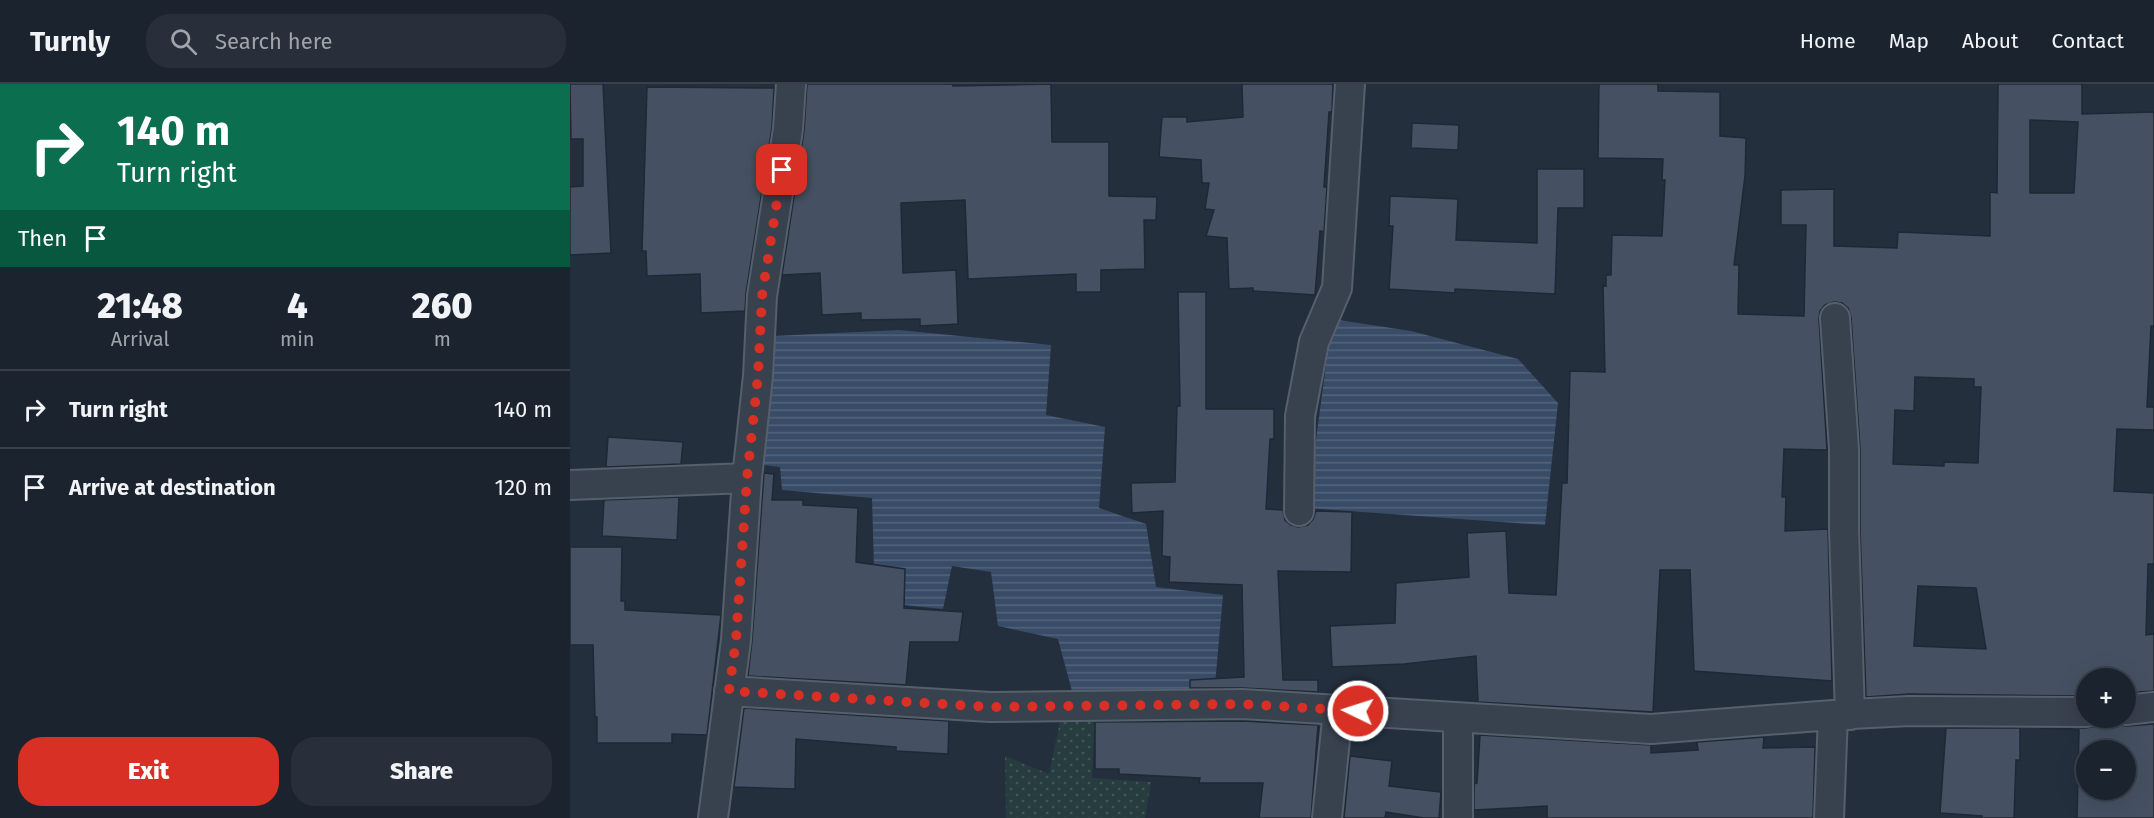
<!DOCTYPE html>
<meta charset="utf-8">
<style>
:root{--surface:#1b232e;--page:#282f3a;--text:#f1f3f6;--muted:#a0a4aa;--line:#39404a;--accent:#d93025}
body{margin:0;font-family:"Fira Sans",sans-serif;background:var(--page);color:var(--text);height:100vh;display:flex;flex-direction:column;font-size:22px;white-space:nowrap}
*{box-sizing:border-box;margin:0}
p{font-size:20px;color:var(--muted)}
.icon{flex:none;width:33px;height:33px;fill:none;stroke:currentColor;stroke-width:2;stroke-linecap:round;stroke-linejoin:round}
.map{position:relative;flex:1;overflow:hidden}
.drawer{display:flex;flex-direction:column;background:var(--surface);width:570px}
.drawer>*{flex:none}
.top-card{background:#0b6e4f;color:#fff;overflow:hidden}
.tools{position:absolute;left:1506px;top:584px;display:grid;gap:12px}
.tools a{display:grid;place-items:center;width:60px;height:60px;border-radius:50%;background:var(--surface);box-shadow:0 6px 24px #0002,0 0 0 2px var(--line);font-size:30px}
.pin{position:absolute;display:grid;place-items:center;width:51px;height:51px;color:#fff;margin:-26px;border-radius:12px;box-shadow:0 3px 9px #0006}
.me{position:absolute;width:66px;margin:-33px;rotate:274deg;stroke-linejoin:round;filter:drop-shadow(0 0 4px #0008)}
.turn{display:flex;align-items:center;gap:21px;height:126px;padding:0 18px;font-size:27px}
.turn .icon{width:78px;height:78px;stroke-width:2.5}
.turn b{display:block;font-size:42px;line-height:51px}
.then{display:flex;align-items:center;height:57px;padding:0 18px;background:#0003;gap:12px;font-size:22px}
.eta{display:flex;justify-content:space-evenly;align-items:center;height:102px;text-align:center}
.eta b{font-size:36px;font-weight:800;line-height:42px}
.button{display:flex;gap:12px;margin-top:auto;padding:12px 18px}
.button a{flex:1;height:69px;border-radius:24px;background:var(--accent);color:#fff;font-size:24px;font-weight:800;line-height:69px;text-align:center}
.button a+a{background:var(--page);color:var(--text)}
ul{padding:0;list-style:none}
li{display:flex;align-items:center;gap:18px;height:78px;padding:0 18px;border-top:2px solid var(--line)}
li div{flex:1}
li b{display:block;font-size:22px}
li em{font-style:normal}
header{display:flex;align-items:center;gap:36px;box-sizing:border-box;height:84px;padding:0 30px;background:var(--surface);border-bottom:2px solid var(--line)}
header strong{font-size:28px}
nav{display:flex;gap:33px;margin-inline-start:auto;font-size:21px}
.search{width:420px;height:54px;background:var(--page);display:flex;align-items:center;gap:15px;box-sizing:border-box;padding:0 21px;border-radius:24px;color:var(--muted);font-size:22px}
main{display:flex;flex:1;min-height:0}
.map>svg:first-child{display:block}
.grass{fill:url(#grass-dots)}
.water{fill:url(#water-rules)}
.building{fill:#455162;stroke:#1f2835;stroke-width:1.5;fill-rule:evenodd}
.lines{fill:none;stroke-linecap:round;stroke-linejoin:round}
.street-casing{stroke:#565f6c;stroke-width:32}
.street{stroke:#38414e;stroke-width:28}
.route{stroke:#d93025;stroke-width:10;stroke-dasharray:0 18}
</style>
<header>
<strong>Turnly</strong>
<div class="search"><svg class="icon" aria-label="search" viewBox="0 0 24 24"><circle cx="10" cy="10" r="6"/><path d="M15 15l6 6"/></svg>Search here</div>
<nav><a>Home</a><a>Map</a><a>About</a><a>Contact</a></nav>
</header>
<main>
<section class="drawer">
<div class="top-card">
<div class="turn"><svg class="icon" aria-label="right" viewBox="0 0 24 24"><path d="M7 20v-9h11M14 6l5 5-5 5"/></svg><div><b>140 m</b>Turn right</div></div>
<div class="then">Then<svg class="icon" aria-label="arrive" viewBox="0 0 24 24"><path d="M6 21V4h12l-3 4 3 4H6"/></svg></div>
</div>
<div class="eta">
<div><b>21:48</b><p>Arrival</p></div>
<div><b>4</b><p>min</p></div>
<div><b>260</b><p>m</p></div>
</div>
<ul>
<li><svg class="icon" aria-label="right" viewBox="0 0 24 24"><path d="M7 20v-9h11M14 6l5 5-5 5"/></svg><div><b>Turn right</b></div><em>140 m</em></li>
<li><svg class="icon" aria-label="arrive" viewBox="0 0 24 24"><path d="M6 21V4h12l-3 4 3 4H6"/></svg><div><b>Arrive at destination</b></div><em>120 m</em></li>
</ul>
<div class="button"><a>Exit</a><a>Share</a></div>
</section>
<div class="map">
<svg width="1584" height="734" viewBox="0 0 1584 734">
<defs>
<pattern id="grass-dots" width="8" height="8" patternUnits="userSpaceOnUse" patternTransform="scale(1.5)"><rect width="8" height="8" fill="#263c3f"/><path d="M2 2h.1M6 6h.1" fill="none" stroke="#435659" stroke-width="1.8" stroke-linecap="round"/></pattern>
<pattern id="water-rules" width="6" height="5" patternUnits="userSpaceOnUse" patternTransform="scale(1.5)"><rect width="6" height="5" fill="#394c67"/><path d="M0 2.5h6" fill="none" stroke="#53647b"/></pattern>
</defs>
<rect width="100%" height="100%" fill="#242f3e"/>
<path class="grass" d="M525 632 522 694 581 698 575 734H436L435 672 479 690 491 633Z"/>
<path class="water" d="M762 235 841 247 948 275 988 319 975 441 737 424Z
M329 246 481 261 476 331 535 343 529 424 576 440 586 503 653 511 644 612 505 618 488 555 428 542 421 488 382 482 373 525 305 518 302 414 212 406 210 383 185 380 204 252Z"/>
<path class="building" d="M0 0H33L41 169 0 171V103L13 102V55H1Z
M237 0H382L383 2 481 0 482 58H539V112L587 113 586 136H574L575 185 531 186V208H506V190L398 195 395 116 331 119 333 189 386 186 388 240 350 242V235L291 236V229L252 231 250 189 212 191 234 47Z
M672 0H763L762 28H759L754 103H757L754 148 750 147 745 211 683 207V204L659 205 657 154 636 152 644 126 635 125 639 99H632L631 76 589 73 592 33H617V38L673 33Z
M1029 0H1088V7L1150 8V52L1176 54 1175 92 1164 181H1169L1168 230 1234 232 1236 141H1211V106L1264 105V162L1327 164 1328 148 1420 152V108L1427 109 1428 0H1512V30L1584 28V242H1581L1577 323H1584V346L1547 345 1544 407 1584 409V480H1578L1576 551 1584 550V607L1556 609V594H1516V612L1339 610 1296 613 1290 445V364L1281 233 1278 224 1272 219 1264 218 1255 221 1250 227 1249 235 1257 366 1214 365 1212 413H1216L1215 447 1258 445 1262 597 1124 587 1120 486H1090L1083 628 908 618 906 572 834 580 762 583 760 542 825 539 826 499 899 493 897 449 936 447 939 509 986 511 992 399H997L1000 287 1035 288 1033 201 1036 202V191H1041L1042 151 1092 152 1095 96H1092L1093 75 1028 74ZM1460 36 1508 38 1504 109H1460ZM1345 293 1404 295V303H1411L1408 379 1374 378V382L1323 380 1325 326 1344 327ZM1348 502 1406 504 1416 565 1344 562Z
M77 3 204 4 202 43 176 209 175 227 131 229 130 190 77 192 76 167H72Z
M842 39 889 41 888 66 841 64Z
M967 85H1014V124H988L985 210 885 205V209L819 205 823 142H819L820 112 888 115 886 156 967 159Z
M608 208H636V325H704V355H700L696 425 713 426 715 436 721 441 728 443 738 441 743 435 746 427 782 428 781 488 708 487 713 596H748V608L673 604H620V596L674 593 672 501 599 498 600 473 592 472 593 427 562 429 561 399 605 398 607 322H610Z
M38 353 113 358 111 380 36 383Z
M194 389 204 390 202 416H233V421L288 424 286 478 335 485 334 524 393 528 389 558H340L336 601 178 592 182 557Z
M109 413 107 456 32 452 34 416Z
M0 463H52L51 517H55V526L151 531 137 651 102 650V659H27V633H25L23 561H0Z
M174 624 379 637 378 670 326 667V663L226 655 225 705 164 703Z
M1531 633H1542L1549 641 1557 642 1584 640V734H1507L1509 646 1469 644H1516L1525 642ZM1516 666H1556V705H1516Z
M672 637 748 641 741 734H689L693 699H629L630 694 549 690V685H525V638Z
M1376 644H1450V676H1446L1444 734H1412V732L1370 729Z
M910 651 1081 661V669L1128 666 1127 658 1194 653 1193 664 1245 663 1243 734H977V722L904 726V700L907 699Z
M780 672 822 677 819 702 871 708 869 734H854L816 728 815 734H774Z"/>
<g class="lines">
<defs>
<path id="street" d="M1265 234 1274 365V445L1280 631
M0 401 177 394
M729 427 730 332 744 258 767 204 780 0
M159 607 420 623 672 620 1081 645 1263 631 1339 627 1516 628
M1556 626 1584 623
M143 734 166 556 177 394 188 292 192 212 218 45 221 0
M757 734 768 626
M888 734V634
M1259 734 1263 631"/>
</defs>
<use href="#street" class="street-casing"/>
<use href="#street" class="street"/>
</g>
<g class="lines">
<path class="route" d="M212 86 192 212 188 292 177 394 166 556 159 607 420 623 672 620 788 627"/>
</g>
</svg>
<div class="tools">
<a>+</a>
<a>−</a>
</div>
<div class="pin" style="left:212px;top:86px;background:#d93025"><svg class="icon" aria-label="arrive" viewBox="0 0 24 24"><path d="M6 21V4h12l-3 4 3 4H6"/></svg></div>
<svg class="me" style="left:788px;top:627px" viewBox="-20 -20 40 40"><circle r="17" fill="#d93025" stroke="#fff" stroke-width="3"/><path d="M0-11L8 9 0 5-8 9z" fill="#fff"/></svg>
</div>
</main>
